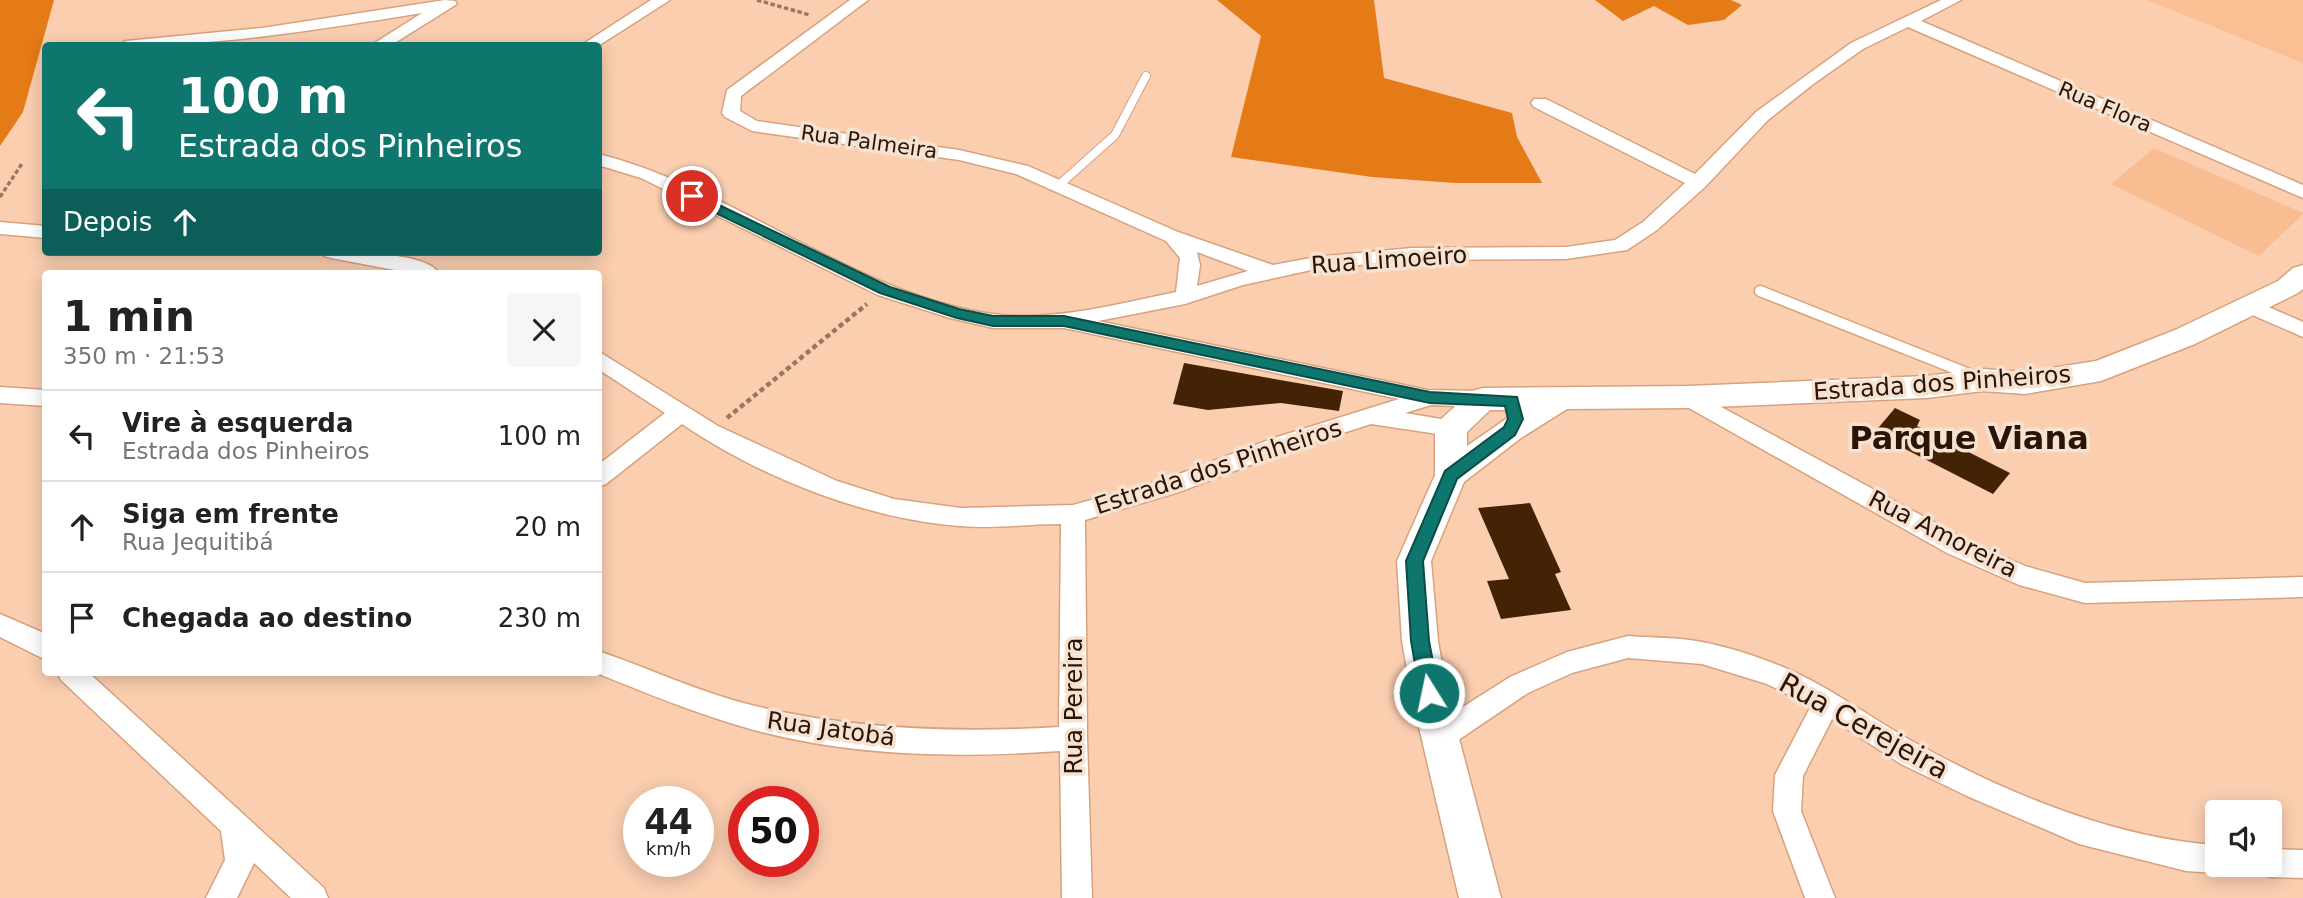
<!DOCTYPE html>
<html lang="pt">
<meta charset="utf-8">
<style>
:root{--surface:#fff;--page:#f6f6f6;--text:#222;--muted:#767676;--line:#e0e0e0}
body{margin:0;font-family:"DejaVu Sans",sans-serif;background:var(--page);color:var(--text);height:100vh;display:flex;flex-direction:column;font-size:26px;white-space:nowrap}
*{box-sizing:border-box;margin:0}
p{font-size:23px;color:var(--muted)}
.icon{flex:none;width:38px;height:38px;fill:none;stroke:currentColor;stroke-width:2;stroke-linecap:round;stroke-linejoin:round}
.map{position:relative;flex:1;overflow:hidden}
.panel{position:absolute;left:42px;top:270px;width:560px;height:406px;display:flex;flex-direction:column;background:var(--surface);border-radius:7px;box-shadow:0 4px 18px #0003}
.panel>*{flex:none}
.banner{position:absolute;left:42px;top:42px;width:560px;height:214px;border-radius:7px;box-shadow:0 4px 18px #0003;background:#0f766e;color:#fff;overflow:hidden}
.buttons{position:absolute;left:2205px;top:800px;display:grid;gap:14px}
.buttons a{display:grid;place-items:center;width:77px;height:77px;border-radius:7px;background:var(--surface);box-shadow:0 4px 18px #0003;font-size:35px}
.speed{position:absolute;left:623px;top:786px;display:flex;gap:14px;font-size:35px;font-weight:700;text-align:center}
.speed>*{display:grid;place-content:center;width:91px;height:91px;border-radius:50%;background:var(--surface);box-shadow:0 4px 18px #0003;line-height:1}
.speed small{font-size:18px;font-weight:400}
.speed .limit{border:10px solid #d22;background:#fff;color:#111}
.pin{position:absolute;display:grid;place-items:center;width:60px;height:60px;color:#fff;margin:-30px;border:4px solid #fff;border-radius:50%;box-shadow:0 2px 7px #0007}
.me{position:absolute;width:77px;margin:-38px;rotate:350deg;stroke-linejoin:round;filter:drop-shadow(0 0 5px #0008)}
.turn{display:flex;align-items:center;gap:24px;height:147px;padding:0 21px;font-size:32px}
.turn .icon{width:91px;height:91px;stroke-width:2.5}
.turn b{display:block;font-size:49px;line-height:60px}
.then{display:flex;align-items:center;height:66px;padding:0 21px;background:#0003;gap:14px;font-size:26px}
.round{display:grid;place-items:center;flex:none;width:74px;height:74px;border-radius:7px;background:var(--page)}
.summary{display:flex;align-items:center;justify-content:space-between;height:119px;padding:0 21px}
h1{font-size:42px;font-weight:600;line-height:52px}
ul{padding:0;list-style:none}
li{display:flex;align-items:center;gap:21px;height:91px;padding:0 21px;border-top:2px solid var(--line)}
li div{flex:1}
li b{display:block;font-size:26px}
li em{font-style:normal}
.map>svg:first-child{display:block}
.built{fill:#fcbf93}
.green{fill:#fabc91}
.forest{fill:#e47b16}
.building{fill:#432205}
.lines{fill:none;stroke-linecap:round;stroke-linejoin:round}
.lane-far1-casing{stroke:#d7a27d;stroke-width:10}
.lane-casing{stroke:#d7a27d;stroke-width:13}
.street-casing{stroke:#d7a27d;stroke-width:3}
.secondary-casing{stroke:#d7a27d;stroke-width:3}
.path-far1{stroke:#997861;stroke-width:3.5;stroke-dasharray:4.5 2.5;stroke-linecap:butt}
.path{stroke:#997861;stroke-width:4.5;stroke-dasharray:5 3.5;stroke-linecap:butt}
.lane-far1{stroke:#fff;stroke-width:8}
.lane{stroke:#fff;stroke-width:10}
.street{fill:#fff;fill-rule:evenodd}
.secondary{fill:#fff;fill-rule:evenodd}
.route{fill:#0f766e;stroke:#0a4d48;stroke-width:2}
.labels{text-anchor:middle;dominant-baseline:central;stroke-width:7;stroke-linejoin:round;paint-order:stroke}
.far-street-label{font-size:21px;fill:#291507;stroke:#f7e1d1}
.street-label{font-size:24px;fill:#291507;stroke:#f7e1d1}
.near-street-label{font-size:28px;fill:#291507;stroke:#f7e1d1}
.district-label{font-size:32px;font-weight:bold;fill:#291507;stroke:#f7e1d1}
</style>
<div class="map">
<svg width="2303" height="898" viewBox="0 0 2303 898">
<rect width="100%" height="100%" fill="#fbceb0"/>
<path class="built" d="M2147 0H2303V63Z"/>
<path class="green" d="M2154 148 2303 213V214L2259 256 2111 184Z"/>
<path class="forest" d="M0 0H54L23 112 0 146Z
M1217 0H1374L1384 78 1512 113 1517 137 1542 183H1455L1372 177 1231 157 1261 36Z
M1595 0H1731L1742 5 1724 20 1688 25 1654 6 1623 21Z"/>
<path class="building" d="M1184 363 1343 391 1339 411 1281 403 1208 410 1173 404Z
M1895 408 1920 420 1917 426 2010 473 1993 494 1874 433Z
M1530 503 1561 572 1555 574 1571 610 1501 619 1487 581 1509 579 1478 508Z"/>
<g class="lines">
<defs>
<path id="lane-far1" d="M1059 185 1115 135 1146 76"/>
<path id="lane" d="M1760 291 1974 376"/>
<path id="street" d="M445 0 455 1 457 4 390 46H370L422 13C321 29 221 46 118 46L126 41 262 28Z
M651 0H670L598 46H580Z
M850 0H868L741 96 740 111 757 121 959 150 1028 166 1178 232 1273 265 1316 257 1412 248 1566 247 1615 240 1643 222 1685 183 1534 107 1531 103 1534 99H1546L1695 174 1756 112 1851 43 1941 0H1961L1921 21 2303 185V198L1908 27 1863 49 1812 85 1768 120 1705 187 1657 230 1627 250 1566 259 1412 260 1316 269 1243 285 1185 304 1098 321 1428 390 1483 391 1491 393 1494 399 1491 405 1483 407 1431 405 1405 413 1459 422 1462 428 1459 434 1451 436 1371 424 1290 450 1179 492 1085 520 1087 738 1092 898H1062L1060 751C958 758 853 757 754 730 699 715 646 693 594 672H598V651C651 669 701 693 755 706 855 730 957 733 1059 727L1061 524C1028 524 993 529 960 526 865 519 760 477 682 424L606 484 598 487V465L665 413 598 369V351L718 426 837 481 894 499 961 508 1073 505 1166 479 1274 438 1399 399 1064 328H993L950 318 878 295 641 178 598 165V154C733 187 855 295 992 314 1053 322 1116 304 1176 292L1180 258 1166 241 1016 174 959 160 752 131 725 117 722 113 727 90ZM1197 252 1248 271 1197 286 1200 265Z
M0 222 46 226V238L0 234Z
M321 252C346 252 424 251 439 273H411L331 258 324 256Z
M2248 298 2303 322V337L2241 310 2238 305 2241 300Z
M0 387 46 390V406L0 403Z
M1688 389 1965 539 2025 566 2085 583 2303 577V597L2085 603 2019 585 1947 553 1680 403 1677 397 1680 391Z
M0 614 46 634V660L0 637Z
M1628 636C1652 638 1678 637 1702 642 1728 647 1759 657 1783 667 1833 688 1874 721 1921 746 2008 794 2118 839 2217 845V864H2229L2227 869 2217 873 2186 871 2079 844 1967 796 1901 764 1832 719 1803 776 1801 811 1835 898H1805L1773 811 1775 775 1811 706 1767 684 1702 664 1628 658 1572 673 1528 693 1448 747 1438 750 1428 747 1424 738 1428 729 1510 677 1567 652Z
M57 672H88L324 888 328 898H291L254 863 237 898H206L225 860 221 831 61 680Z
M2270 849 2303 850V878L2270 877 2260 873 2256 864H2270Z"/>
<path id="secondary" d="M2303 265V289L2298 293 2195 344 2101 381 2025 394 1983 391 1926 398 1688 408 1567 409 1521 438 1464 482 1431 561 1438 641 1447 693 1501 898H1459L1411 693 1402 641 1397 561 1435 475V428L1440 420 1472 391 1483 388 1688 386 1926 376 1983 369 2025 372 2096 361 2175 330 2278 281 2293 268ZM1490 410H1519L1467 446V432Z"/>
</defs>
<use href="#lane-far1" class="lane-far1-casing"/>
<use href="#lane" class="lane-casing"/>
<use href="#street" class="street-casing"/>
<use href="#secondary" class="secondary-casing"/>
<path class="path-far1" d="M757 0 810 15
M0 197 23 162"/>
<path class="path" d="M727 418 867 304"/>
<use href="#lane-far1" class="lane-far1"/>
<use href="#lane" class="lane"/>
<use href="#street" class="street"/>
<use href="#secondary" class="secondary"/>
</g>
<path class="route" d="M692 192 890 287 959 309 993 316H1064L1430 392 1517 397 1523 419 1515 435 1457 479 1423 561 1429 641 1439 693 1436 699 1429 701 1423 699 1420 693 1411 641 1406 561 1445 471 1504 427 1508 419 1505 406 1430 403 1064 326H993L957 318 880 293 687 199V193Z"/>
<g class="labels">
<g class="far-street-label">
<text transform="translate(2105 107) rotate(23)">Rua Flora</text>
<text transform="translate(869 142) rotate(8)">Rua Palmeira</text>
</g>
<g class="street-label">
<text transform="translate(1389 260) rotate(-4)">Rua Limoeiro</text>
<text transform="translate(1942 383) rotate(-4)">Estrada dos Pinheiros</text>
<text transform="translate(1218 467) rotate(-18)">Estrada dos Pinheiros</text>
<text transform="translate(1943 534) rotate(27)">Rua Amoreira</text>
<text transform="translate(1074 706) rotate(-90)">Rua Pereira</text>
<text transform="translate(831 729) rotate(8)">Rua Jatobá</text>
</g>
<g class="near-street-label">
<text transform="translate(1864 726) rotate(29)">Rua Cerejeira</text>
</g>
<g class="district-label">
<text x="1969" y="438">Parque Viana</text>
</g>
</g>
</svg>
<div class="buttons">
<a><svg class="icon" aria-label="sound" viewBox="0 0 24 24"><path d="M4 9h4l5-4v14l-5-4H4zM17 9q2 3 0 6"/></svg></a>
</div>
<div class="speed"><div>44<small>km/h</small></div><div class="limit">50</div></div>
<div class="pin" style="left:692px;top:196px;background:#d93025"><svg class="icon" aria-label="arrive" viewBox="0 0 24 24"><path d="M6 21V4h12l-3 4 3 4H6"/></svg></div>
<svg class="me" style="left:1429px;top:693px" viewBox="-20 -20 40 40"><circle r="17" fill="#0f766e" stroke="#fff" stroke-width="3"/><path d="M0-11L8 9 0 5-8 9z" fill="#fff"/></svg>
<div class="banner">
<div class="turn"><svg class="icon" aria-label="left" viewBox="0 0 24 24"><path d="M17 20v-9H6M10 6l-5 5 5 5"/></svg><div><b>100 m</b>Estrada dos Pinheiros</div></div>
<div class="then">Depois<svg class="icon" aria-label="ahead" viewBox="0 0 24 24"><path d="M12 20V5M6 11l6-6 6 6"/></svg></div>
</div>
<section class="panel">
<div class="summary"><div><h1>1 min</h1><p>350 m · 21:53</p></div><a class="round"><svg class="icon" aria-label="close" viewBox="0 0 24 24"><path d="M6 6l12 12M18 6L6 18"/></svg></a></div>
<ul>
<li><svg class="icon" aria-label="left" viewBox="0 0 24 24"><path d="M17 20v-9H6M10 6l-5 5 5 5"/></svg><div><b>Vire à esquerda</b><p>Estrada dos Pinheiros</p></div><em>100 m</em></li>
<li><svg class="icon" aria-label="ahead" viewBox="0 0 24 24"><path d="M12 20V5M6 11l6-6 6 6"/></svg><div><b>Siga em frente</b><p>Rua Jequitibá</p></div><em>20 m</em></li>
<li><svg class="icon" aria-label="arrive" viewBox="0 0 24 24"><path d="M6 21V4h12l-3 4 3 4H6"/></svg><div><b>Chegada ao destino</b></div><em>230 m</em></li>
</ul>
</section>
</div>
